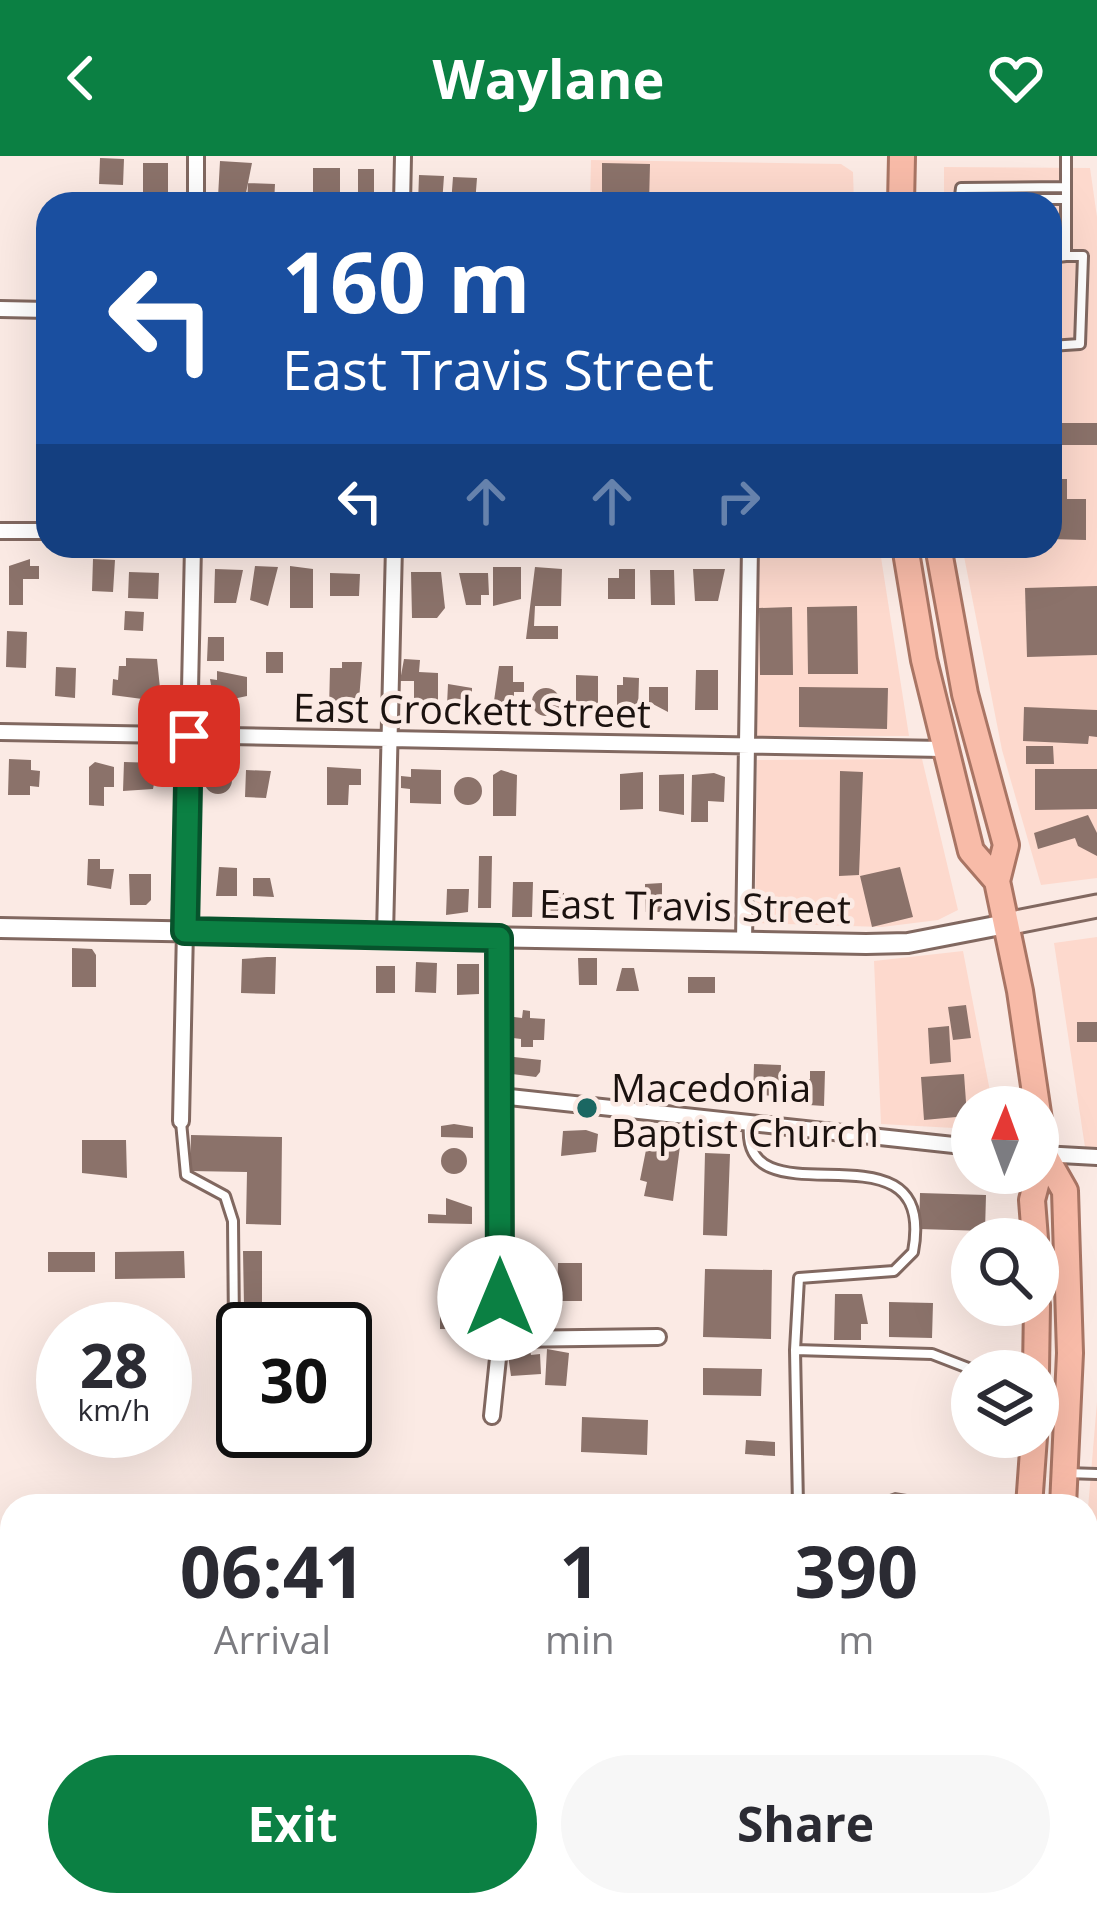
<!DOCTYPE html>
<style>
:root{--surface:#fff;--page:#f7f7f7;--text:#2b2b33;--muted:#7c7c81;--accent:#0b8043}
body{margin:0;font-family:"Open Sans",sans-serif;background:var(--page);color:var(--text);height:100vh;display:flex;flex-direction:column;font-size:45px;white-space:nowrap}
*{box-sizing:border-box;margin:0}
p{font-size:39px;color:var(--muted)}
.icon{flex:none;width:66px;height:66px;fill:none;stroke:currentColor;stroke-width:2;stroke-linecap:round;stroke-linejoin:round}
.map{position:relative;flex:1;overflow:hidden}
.sheet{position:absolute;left:0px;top:1338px;width:1098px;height:423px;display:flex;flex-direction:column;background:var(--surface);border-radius:36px 36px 0 0;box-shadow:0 12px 48px #0002}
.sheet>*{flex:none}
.hud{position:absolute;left:36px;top:36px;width:1026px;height:366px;border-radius:36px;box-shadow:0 12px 48px #0002;background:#1a4fa0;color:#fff;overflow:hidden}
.needle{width:78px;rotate:1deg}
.tools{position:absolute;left:951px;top:930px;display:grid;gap:24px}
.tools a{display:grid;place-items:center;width:108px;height:108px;border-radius:50%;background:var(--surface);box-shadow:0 12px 48px #0002;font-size:60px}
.speed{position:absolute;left:36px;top:1146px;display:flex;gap:24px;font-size:60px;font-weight:700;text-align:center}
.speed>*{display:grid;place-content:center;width:156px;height:156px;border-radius:50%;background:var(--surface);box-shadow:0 12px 48px #0002;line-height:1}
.speed small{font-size:30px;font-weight:400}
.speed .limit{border:6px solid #111;border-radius:18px;background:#fff;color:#111}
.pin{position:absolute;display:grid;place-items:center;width:102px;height:102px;color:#fff;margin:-51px;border-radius:24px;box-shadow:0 6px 18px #0006}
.me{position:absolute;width:132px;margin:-66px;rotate:0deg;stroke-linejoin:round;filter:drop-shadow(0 0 9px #0008)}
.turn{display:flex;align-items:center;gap:42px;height:252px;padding:0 48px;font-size:54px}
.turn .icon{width:156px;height:156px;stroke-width:2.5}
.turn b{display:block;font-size:84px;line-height:102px}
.lanes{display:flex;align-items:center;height:114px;padding:0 48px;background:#0003;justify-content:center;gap:60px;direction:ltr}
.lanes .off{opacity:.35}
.eta{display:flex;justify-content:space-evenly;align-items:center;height:204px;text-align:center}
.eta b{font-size:72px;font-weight:700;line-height:84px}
.button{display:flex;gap:24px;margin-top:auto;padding:24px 48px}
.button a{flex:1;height:138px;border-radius:72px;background:var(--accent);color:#fff;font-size:48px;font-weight:700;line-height:138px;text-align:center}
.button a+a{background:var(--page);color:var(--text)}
header{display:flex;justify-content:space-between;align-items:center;height:156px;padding:0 48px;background:var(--accent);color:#fff;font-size:54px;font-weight:700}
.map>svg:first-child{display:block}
.built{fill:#fdd9cd}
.green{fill:#f9c7b7}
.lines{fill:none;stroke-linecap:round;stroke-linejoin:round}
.stream{stroke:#b98675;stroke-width:4.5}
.building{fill:#8b726a}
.service-casing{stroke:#816860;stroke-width:14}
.minor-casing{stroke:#816860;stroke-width:20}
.tertiary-casing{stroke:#816860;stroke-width:24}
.secondary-casing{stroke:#816860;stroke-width:27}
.trunk-casing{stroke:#a97564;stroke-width:30}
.service{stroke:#fff;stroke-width:8}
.minor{stroke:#fff;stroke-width:14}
.tertiary{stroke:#fff;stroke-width:18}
.secondary{stroke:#fce6de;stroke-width:21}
.trunk{stroke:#f8bba8;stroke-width:24}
.route-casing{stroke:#07532c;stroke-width:30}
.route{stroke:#0b8043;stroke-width:21}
.poi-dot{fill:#1b6762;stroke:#fbeae4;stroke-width:4.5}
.labels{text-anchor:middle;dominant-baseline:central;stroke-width:9;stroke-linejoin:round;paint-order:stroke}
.street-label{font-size:39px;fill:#1b120f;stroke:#fbeae4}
.poi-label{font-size:39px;fill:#1b120f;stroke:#fbeae4;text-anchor:start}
</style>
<header><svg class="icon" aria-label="back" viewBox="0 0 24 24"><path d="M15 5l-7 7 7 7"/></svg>Waylane<svg class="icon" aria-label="heart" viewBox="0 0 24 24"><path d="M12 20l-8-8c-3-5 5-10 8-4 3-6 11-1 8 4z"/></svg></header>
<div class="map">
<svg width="1097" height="1759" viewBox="0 0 1097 1759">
<rect width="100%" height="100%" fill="#fbeae4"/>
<path class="built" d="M591 4 841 8 853 16 854 48H590Z
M944 11 1090 12 1097 61V722L1041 729 1002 594 962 390H1050V48H944Z
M880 395 909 580H753L757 397Z
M922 603 958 754 938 764 882 771 755 767 757 604Z
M1097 781V992L1085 991 1054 787Z
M963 795 993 951H972V973L881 968 874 805Z
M1097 1246V1670L1086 1663V1376Z"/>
<path class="green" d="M0 1560 12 1563V1749H737L735 1759H0Z"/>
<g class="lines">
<path class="stream" d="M0 1402 12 1404
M1086 1689 1097 1705"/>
</g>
<path class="building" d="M100 2 124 3 123 29 99 28Z
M220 5 252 7 245 42 218 41Z
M143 7H168V42H143Z
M602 7 650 8 649 48H602Z
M313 12H340V47H313Z
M358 13H374V38H358Z
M419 19 444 20 442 48H418Z
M453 21 477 22 475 48H451Z
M248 27 275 28 274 48H247Z
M1050 219H1061V267H1097V289H1050Z
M1050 323H1067V343H1086V384L1050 383Z
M30 403V410H39V423H23V449H9V410Z
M93 403 115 404 113 436 92 435Z
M255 410 278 411 268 450 250 444Z
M290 410 313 413V452H290Z
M493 411H521V443L493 450Z
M535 411 562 413 561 450H535L534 470H558V483H526Z
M215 413 243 414 236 447H214Z
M619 413H635V443H608V422H619Z
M693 413H725L718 445H695Z
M650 414H674L675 449H651Z
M129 416 159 417 158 443 128 442Z
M411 416H441L445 452 437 462H412Z
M330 417 360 418 359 440H330Z
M459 417H488L489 439H481V449H466Z
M1097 430V499L1027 501 1025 432Z
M857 450 858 518H808L807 451Z
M792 451 793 519H760L759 452Z
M125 455 144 456 143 475 124 474Z
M7 475 27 476 26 512 6 511Z
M208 481H224V505H207Z
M266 496H283V517H266Z
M126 502 157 503 160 532 150 544 112 539 113 523 118 524 119 510H126Z
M404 503 420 504 419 516 438 517V551H414V525H400Z
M342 506H362L359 544 349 555 329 554 330 512H342Z
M499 510H513V526H524V536H514V553L493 552Z
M56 511 76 512 75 542 55 540Z
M696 514H718V554H695Z
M217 515 247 521V540L214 547 210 523 217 524Z
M576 519 598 520V556H576Z
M623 521 639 522 638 556 617 555V529H623Z
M448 528 472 532V550L447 549Z
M649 531H668V556L649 546Z
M799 531 888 532 887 573 799 571Z
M532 546a14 14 0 1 1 28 0a14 14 0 1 1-28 0Z
M1024 551 1097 554V581L1089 580 1088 588 1023 585Z
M1026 590H1053L1054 608H1026Z
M9 603 31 604V614L40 615 39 631 30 630V639H8Z
M95 606 114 611V631H104V650L89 649V611Z
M124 606 158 607 153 633 123 635Z
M204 624a14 14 0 1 1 28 0a14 14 0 1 1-28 0Z
M327 611 361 613V629H349L348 649H327Z
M411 613 441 614V648L410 647V633L401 632V620L411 621Z
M1035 613H1097V653L1035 654Z
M246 614 271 615 266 642 245 641Z
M501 614 517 619 516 660H493V619Z
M840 615 863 616 859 719 839 720Z
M643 616V653L620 654V618Z
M714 617 725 621 724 646 708 645V666H691L692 619Z
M684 618V659L659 655V619Z
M454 635a14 14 0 1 1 28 0a14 14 0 1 1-28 0Z
M1088 659 1097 677V700L1078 690 1075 682 1038 693 1034 677Z
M479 700H492L491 752H478Z
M88 703H100V713H114L111 733 87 729Z
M219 711 237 712V740H216Z
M900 711 913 761 872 771 860 720Z
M129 718H151V744L146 749H130Z
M253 722H270L274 741 253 740Z
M513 726H533L532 761H512Z
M662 727V756H645V728Z
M447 733H469L468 756 446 759Z
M543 737H564V759L543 762Z
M72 792 92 793 96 799V831H72Z
M267 801H276L275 838 241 837 242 803Z
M578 802H597V829H579Z
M416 806 437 807 436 837 415 836Z
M457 808H479V838L457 839Z
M376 810H395V837H376Z
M622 812H634L639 835H616Z
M688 821H715V837H688Z
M966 849 971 882 953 884 948 851Z
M523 854 530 855V862L545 863 544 884H533V891H521V883L513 882 514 861 522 862Z
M1077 866H1097V886H1077Z
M949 870 951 906 930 908 928 872Z
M514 901 541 904 540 916 536 921 512 918Z
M754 908 781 909 780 940 753 939Z
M810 915H825L824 950 809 949V936H802V923H810Z
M964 918 967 960 924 964 921 921Z
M454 968 473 971V982L441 981V970Z
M586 974 598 978 596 996 561 1000 563 975Z
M191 979 282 981 281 1069 246 1068 247 1016 190 1015Z
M82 984H126L127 1022 82 1017Z
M648 984 680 990 673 1045 644 1040 647 1026 640 1024Z
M441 1005a13 13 0 1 1 26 0a13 13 0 1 1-26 0Z
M705 997 730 998 727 1080 703 1079Z
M920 1037 986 1039 985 1075 919 1073Z
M446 1042 472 1051V1068L428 1067V1058L446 1059Z
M184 1095 185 1122 115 1123V1096Z
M243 1095H262V1150H244Z
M48 1096H95V1116H48Z
M558 1107H582V1145H557Z
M705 1113 772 1114 771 1183 703 1181Z
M519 1121 539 1122 536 1159 516 1158Z
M835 1138H862L868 1168H861V1184H834Z
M889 1146 933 1147 932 1182 889 1181Z
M451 1147 469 1148 468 1173H440V1156L451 1157Z
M528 1184 531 1199 540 1198 541 1218 511 1220 506 1185Z
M547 1193 569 1197 566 1230 545 1229Z
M703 1212 762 1213 761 1240 703 1239Z
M582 1261 648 1264 647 1299 581 1296Z
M746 1284 775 1286V1300L745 1298Z
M895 1336 913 1339 936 1350H856Z"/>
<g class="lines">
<defs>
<path id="service" d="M960 43H1066
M959 48 961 32 1066 31
M1050 102 1066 100V0
M1050 190 1080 188 1083 100H1066
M181 966 186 1019 225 1040 233 1065 235 1278
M749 969C740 1073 939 956 913 1096L894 1115 799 1122 795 1194 932 1198 976 1215
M795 1194 798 1350
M1066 1317 1097 1318
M1087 1556V1634L1097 1644
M812 1749 892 1757
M775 1759 789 1749"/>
<path id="minor" d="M196 0V48
M402 48 403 0
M0 153 48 154
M0 375H48
M0 576 943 593
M385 779 394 390
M744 786 750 390
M500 940 972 991
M181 965 193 390
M1042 998 1097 1001
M500 1183 658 1181
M492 1260 500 1183 499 782"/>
<path id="tertiary" d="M0 772 866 788 908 787 1006 768"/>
<path id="secondary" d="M1006 768 1097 750"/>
<path id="trunk" d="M901 48 902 0
M905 390 924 504 971 695 997 725
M938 390 965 538 1006 689 997 725 1020 835 1044 998 1032 1044 1035 1083
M1044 998 1065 1035 1070 1197 1063 1350
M1036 1215 1037 1149
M1029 1350 1034 1281
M982 1759 983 1749"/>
</defs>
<use href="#service" class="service-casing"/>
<use href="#minor" class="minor-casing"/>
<use href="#tertiary" class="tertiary-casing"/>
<use href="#secondary" class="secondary-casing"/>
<use href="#trunk" class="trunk-casing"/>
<use href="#service" class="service"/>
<use href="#minor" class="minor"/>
<use href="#tertiary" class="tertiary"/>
<use href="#secondary" class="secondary"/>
<use href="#trunk" class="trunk"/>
</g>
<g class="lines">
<defs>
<path id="route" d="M189 580 185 775 499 782 500 1142"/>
</defs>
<use href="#route" class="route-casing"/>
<use href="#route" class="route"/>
</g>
<circle class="poi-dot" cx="587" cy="952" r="12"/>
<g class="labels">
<g class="street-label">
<text transform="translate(472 553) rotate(1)">East Crockett Street</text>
<text transform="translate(695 749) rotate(1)">East Travis Street</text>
</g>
<g class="poi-label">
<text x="611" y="930">Macedonia<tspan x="611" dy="45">Baptist Church</tspan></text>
</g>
</g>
</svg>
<div class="tools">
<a><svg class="needle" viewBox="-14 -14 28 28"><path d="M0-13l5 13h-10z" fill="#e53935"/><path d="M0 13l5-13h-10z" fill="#7c7c81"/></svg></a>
<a><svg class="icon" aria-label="search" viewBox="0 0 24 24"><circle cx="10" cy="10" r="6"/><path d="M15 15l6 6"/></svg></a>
<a><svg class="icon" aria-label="layers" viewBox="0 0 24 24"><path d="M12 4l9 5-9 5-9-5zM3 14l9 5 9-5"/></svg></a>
</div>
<div class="speed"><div>28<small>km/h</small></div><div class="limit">30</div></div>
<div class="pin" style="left:189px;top:580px;background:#d93025"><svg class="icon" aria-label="arrive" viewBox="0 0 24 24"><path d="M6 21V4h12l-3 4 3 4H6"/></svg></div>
<svg class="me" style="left:500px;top:1142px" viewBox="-20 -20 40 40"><circle r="19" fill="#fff"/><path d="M0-13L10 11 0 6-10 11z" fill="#0b8043"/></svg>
<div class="hud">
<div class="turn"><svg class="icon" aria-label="left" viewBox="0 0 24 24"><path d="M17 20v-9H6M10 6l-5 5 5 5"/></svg><div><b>160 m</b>East Travis Street</div></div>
<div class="lanes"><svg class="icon" aria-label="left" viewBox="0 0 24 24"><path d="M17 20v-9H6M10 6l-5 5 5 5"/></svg><svg class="icon off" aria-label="ahead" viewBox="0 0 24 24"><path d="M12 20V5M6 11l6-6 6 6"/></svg><svg class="icon off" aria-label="ahead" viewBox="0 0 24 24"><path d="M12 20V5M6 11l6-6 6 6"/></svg><svg class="icon off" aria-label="right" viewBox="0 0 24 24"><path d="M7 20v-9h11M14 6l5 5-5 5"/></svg></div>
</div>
<section class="sheet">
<div class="eta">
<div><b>06:41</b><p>Arrival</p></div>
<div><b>1</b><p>min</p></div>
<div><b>390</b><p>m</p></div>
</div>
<div class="button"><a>Exit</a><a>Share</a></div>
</section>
</div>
